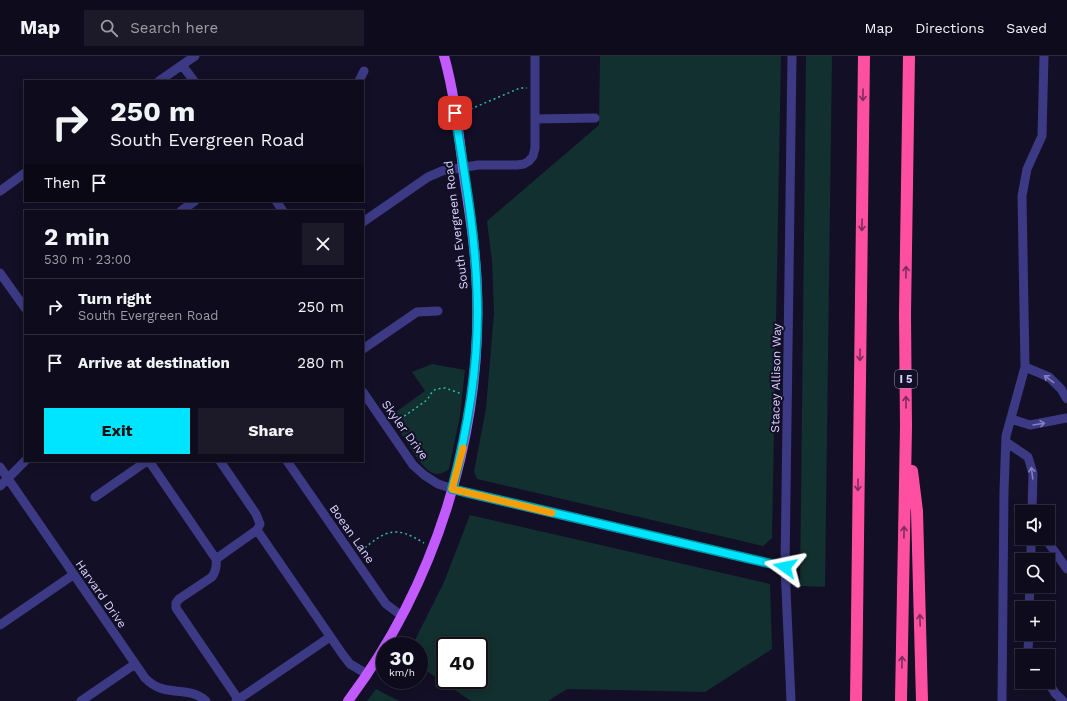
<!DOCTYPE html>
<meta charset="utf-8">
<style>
:root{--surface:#0e0b1c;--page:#1c1929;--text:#f1f3f6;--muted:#9b9ba3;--line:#2e2b3b;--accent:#00e5ff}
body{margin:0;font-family:"Work Sans",sans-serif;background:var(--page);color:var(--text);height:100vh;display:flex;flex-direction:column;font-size:15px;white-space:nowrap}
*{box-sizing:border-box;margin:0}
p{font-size:13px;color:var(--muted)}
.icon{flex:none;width:22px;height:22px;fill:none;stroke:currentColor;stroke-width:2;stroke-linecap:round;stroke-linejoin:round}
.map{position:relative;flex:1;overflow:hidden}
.side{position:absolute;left:24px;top:154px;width:340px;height:252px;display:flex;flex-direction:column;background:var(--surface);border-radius:0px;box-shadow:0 2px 10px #0003,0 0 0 1px var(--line)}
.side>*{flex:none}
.guide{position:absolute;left:24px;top:24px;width:340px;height:122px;border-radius:0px;box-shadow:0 2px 10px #0003,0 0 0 1px var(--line);background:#0e0b1c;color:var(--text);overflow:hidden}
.buttons{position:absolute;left:1015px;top:449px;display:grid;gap:8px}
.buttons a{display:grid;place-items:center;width:40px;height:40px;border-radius:0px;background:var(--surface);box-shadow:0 2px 10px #0003,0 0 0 1px var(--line);font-size:20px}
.speed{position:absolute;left:376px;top:581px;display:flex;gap:8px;font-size:20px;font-weight:700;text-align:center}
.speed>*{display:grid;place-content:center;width:52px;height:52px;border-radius:50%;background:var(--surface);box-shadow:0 2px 10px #0003,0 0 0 1px var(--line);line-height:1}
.speed small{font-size:10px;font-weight:400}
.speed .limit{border:2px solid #111;border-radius:6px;background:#fff;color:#111}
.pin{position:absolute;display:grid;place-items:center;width:34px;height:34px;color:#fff;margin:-17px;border-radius:8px;box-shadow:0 2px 6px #0006}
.me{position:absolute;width:44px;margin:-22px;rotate:282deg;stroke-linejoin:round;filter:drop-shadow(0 0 3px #0008)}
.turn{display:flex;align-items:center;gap:14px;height:84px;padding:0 20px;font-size:18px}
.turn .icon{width:52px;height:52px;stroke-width:2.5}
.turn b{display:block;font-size:28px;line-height:34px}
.then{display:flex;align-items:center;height:38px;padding:0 20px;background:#0003;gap:8px;font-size:15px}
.round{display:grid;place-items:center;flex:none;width:42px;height:42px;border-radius:0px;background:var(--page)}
.head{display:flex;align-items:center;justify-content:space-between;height:68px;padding:0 20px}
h1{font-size:24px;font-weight:700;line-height:30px}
.button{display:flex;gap:8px;margin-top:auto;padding:8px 20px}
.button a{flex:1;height:46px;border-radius:0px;background:var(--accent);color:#111;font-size:16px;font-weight:700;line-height:46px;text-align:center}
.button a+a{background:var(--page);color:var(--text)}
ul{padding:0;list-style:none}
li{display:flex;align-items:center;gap:12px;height:56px;padding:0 20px;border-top:1px solid var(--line)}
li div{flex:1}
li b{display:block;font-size:15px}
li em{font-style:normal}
header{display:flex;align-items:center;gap:24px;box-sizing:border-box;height:56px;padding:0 20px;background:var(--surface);border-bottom:1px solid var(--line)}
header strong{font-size:19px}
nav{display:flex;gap:22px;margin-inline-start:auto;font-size:14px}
.search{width:280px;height:36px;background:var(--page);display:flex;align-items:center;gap:10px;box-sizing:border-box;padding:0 14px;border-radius:0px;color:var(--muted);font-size:15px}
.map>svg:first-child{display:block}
.green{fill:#12302f;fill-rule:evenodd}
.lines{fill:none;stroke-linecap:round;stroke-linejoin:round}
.path{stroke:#2fb8b0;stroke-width:1.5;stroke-dasharray:2 3;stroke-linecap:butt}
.minor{stroke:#3d3a85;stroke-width:9}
.major{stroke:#c25bff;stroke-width:10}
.highway{stroke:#ff4fa3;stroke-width:12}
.oneway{stroke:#7d2c5e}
.oneway2{stroke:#837fbc}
.route-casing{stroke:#0095a6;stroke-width:10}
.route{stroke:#00e5ff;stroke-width:7}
.slow{stroke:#f59e0b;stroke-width:7}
.labels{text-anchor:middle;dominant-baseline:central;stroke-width:4;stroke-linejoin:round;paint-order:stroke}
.shield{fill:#130f26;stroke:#9e99be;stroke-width:1}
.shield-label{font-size:11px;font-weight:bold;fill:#d9d4ff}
.street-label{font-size:12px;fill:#d9d4ff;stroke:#130f26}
</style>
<header>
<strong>Map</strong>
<div class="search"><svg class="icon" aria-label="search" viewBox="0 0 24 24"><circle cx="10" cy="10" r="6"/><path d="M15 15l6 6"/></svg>Search here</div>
<nav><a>Map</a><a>Directions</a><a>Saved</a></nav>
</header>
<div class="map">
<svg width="1067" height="645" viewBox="0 0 1067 645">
<rect width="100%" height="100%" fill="#130f26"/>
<path class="green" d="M600 0H781L772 482 763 490 477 423 474 416 486 352 494 257 492 206 487 165 599 69Z
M806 0H832L825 531 800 530Z
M432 308 465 314 460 360 449 413C443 418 436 420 429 415 418 407 399 373 390 360L425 335 412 316Z
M470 459 770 528 772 593 705 636 567 633 548 645H471L419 610V590H412L444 526ZM445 590H479V624H445Z
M376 633 399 645H367Z"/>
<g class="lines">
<path class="path" d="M466 55 520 32H527
M396 366 427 344 432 336 436 333 445 332 462 338
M361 495C386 474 395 469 424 487"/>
<path class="minor" d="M182 9 194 25
M159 25 195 0
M359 25 364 15
M535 63 595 62
M0 135 25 117
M276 145 283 155
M181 155 195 145
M363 166 428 121 442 115 478 109H517L524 108 529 105 533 100 535 92V0
M0 217 25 252
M363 293 417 256 438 255
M1025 311 1049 321 1061 333 1067 343
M363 336 413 409 424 419 438 428 466 437 785 511
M1011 363 1030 369 1067 362
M1006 386 1028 401 1033 417 1032 456
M149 405 216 503
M220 405 256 458 260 468 257 474
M287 405 381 541 386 548 402 560
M0 411 145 622C165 643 187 628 206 645
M0 430 25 405
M95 441 147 405
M1045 482 1067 513
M1031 504V482
M1029 552 1030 530
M0 569 73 519
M1029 578 1028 594 1032 600
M1048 626 1055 637 1063 645
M238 643 176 552V547L179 543 212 521C216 515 217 510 216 503L257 474 343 599 350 608 367 618
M81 645 135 608
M236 645 330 581
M791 645 785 511 792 0
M1002 645 1004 435 1006 380 1025 311 1022 140 1027 113 1042 80 1044 0"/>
<path class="major" d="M348 645C435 529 482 381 477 235 476 197 470 159 464 120 459 81 455 39 444 0"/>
<path class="highway" d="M912 415 917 455 922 645
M856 645 864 0
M901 645 906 371 905 258 909 0"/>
</g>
<defs><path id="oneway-shaft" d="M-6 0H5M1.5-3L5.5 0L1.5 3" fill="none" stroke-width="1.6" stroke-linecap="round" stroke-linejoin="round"/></defs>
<g class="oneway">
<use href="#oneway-shaft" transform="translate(863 39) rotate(91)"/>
<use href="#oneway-shaft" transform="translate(862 169) rotate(91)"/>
<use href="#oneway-shaft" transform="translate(906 216) rotate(-89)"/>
<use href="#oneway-shaft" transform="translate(860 299) rotate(91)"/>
<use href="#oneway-shaft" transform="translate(906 346) rotate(-90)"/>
<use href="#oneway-shaft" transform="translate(858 429) rotate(91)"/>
<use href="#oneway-shaft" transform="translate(904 476) rotate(-89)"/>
<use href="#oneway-shaft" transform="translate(920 564) rotate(-92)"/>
<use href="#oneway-shaft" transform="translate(902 606) rotate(-89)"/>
</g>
<g class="oneway2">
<use href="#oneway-shaft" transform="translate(1049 323) rotate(-143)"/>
<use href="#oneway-shaft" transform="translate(1039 368) rotate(-9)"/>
<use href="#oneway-shaft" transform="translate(1032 417) rotate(-98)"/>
</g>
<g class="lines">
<defs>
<path id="route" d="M455 57C464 116 475 175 477 235 480 302 469 368 452 433L785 511"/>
</defs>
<use href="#route" class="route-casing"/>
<use href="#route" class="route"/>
<path class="slow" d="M463 392 452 433 552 457"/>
</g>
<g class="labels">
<rect class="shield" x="895" y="314" width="22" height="18" rx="3"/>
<g class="shield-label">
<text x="906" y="323">I 5</text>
</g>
<g class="street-label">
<text transform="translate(456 169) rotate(-97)">South Evergreen Road</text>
<text transform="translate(776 322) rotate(-89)">Stacey Allison Way</text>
<text transform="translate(405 374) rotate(54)">Skyler Drive</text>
<text transform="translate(352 478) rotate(55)">Boean Lane</text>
<text transform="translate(101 538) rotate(55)">Harvard Drive</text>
</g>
</g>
</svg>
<div class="buttons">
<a><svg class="icon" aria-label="sound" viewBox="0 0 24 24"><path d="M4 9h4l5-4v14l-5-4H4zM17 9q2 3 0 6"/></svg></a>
<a><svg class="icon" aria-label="search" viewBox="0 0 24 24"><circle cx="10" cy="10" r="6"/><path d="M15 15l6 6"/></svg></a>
<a>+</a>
<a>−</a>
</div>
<div class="speed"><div>30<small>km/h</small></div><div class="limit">40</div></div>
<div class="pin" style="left:455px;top:57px;background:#d93025"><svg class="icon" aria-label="arrive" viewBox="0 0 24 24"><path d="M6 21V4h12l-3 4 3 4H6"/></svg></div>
<svg class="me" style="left:785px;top:511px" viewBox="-20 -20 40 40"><path d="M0-17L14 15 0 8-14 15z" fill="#00e5ff" stroke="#fff" stroke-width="4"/></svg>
<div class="guide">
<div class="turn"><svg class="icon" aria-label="right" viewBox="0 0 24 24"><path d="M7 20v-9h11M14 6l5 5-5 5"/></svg><div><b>250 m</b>South Evergreen Road</div></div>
<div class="then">Then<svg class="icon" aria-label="arrive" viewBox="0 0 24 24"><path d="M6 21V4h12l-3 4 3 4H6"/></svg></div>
</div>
<section class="side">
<div class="head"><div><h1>2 min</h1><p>530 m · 23:00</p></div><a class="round"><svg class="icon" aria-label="close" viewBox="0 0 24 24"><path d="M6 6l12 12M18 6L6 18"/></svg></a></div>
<ul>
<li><svg class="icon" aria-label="right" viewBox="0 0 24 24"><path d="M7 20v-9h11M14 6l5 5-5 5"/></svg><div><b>Turn right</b><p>South Evergreen Road</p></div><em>250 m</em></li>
<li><svg class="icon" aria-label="arrive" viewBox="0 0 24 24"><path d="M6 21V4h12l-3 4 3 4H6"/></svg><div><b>Arrive at destination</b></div><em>280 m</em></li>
</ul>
<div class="button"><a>Exit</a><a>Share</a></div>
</section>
</div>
